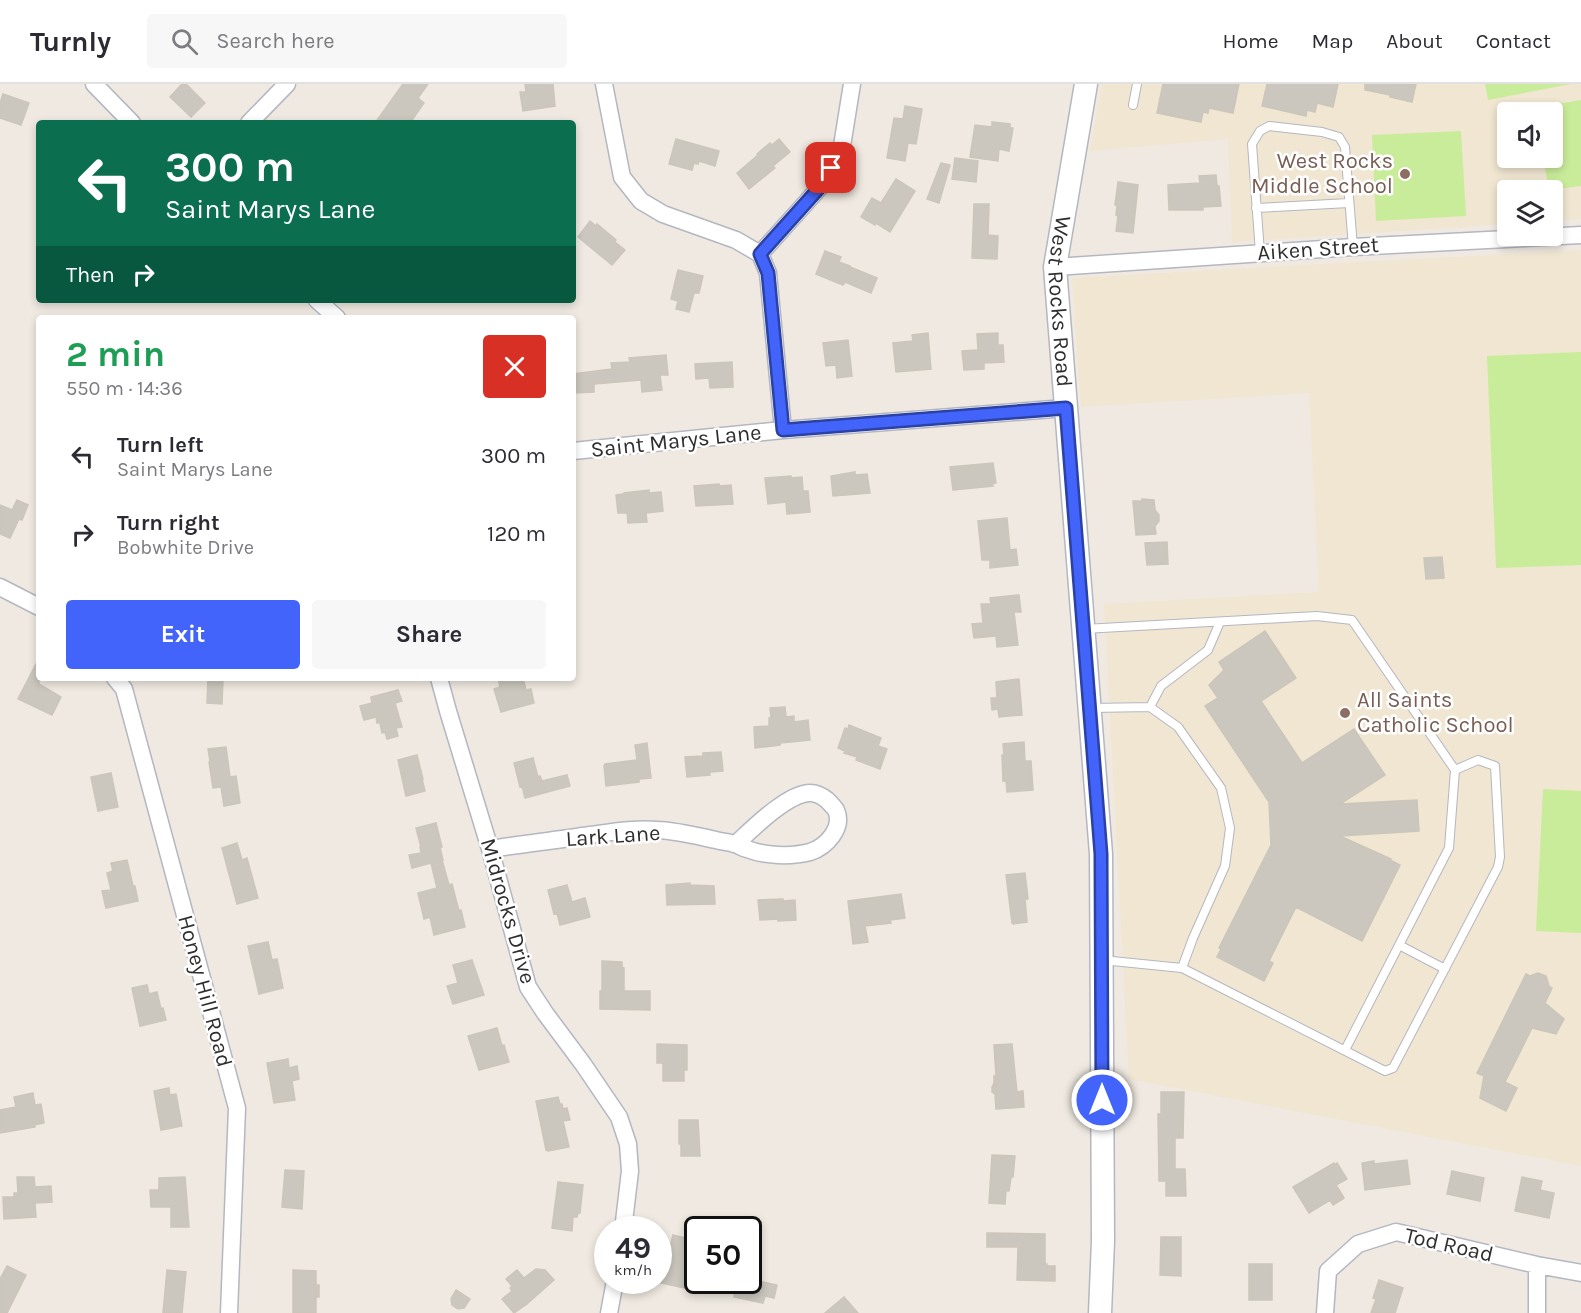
<!DOCTYPE html>
<meta charset="utf-8">
<style>
:root{--surface:#fff;--page:#f7f7f7;--text:#2b2b33;--muted:#7c7c81;--line:#e1e1e2;--accent:#4264fb}
body{margin:0;font-family:Karla,sans-serif;background:var(--page);color:var(--text);height:100vh;display:flex;flex-direction:column;font-size:22px;white-space:nowrap}
*{box-sizing:border-box;margin:0}
p{font-size:20px;color:var(--muted)}
.icon{flex:none;width:33px;height:33px;fill:none;stroke:currentColor;stroke-width:2;stroke-linecap:round;stroke-linejoin:round}
.map{position:relative;flex:1;overflow:hidden}
.sheet{position:absolute;left:36px;top:231px;width:540px;height:366px;display:flex;flex-direction:column;background:var(--surface);border-radius:6px;box-shadow:0 3px 9px #0003}
.sheet>*{flex:none}
.banner{position:absolute;left:36px;top:36px;width:540px;height:183px;border-radius:6px;box-shadow:0 3px 9px #0003;background:#0b6e4f;color:#fff;overflow:hidden}
.controls{position:absolute;left:1497px;top:18px;display:grid;gap:12px}
.controls a{display:grid;place-items:center;width:66px;height:66px;border-radius:6px;background:var(--surface);box-shadow:0 3px 9px #0003;font-size:30px}
.speed{position:absolute;left:594px;top:1132px;display:flex;gap:12px;font-size:30px;font-weight:700;text-align:center}
.speed>*{display:grid;place-content:center;width:78px;height:78px;border-radius:50%;background:var(--surface);box-shadow:0 3px 9px #0003;line-height:1}
.speed small{font-size:15px;font-weight:400}
.speed .limit{border:3px solid #111;border-radius:9px;background:#fff;color:#111}
.pin{position:absolute;display:grid;place-items:center;width:51px;height:51px;color:#fff;margin:-26px;border-radius:12px;box-shadow:0 3px 9px #0006}
.me{position:absolute;width:66px;margin:-33px;rotate:0deg;stroke-linejoin:round;filter:drop-shadow(0 0 4px #0008)}
.turn{display:flex;align-items:center;gap:21px;height:126px;padding:0 30px;font-size:27px}
.turn .icon{width:78px;height:78px;stroke-width:2.5}
.turn b{display:block;font-size:42px;line-height:51px}
.then{display:flex;align-items:center;height:57px;padding:0 30px;background:#0003;gap:12px;font-size:22px}
.round{display:grid;place-items:center;flex:none;width:63px;height:63px;border-radius:6px;background:var(--page)}
.overview{display:flex;align-items:center;justify-content:space-between;height:102px;padding:0 30px}
h1{font-size:36px;font-weight:700;line-height:45px;color:#1e9e55}
.primary-button{display:flex;gap:12px;margin-top:auto;padding:12px 30px}
.primary-button a{flex:1;height:69px;border-radius:6px;background:var(--accent);color:#fff;font-size:24px;font-weight:700;line-height:69px;text-align:center}
.primary-button a+a{background:var(--page);color:var(--text)}
ul{padding:0;list-style:none}
li{display:flex;align-items:center;gap:18px;height:78px;padding:0 30px}
li div{flex:1}
li b{display:block;font-size:22px}
li em{font-style:normal}
header{display:flex;align-items:center;gap:36px;box-sizing:border-box;height:84px;padding:0 30px;background:var(--surface);border-bottom:2px solid var(--line)}
header strong{font-size:28px}
nav{display:flex;gap:33px;margin-inline-start:auto;font-size:21px}
.search{width:420px;height:54px;background:var(--page);display:flex;align-items:center;gap:15px;box-sizing:border-box;padding:0 21px;border-radius:6px;color:var(--muted);font-size:22px}
.map>svg:first-child{display:block}
.education{fill:#f0e6d1;fill-rule:evenodd}
.pitch{fill:#c9ec9a}
.building{fill:#cbc7bf;stroke:#cbc5ba;stroke-width:1.5}
.lines{fill:none;stroke-linecap:round;stroke-linejoin:round}
.service-casing{stroke:#b4b7c1;stroke-width:10}
.minor-casing{stroke:#b4b7c1;stroke-width:19}
.secondary-casing{stroke:#b4b7c1;stroke-width:25}
.service{stroke:#fff;stroke-width:8}
.minor{stroke:#fff;stroke-width:16}
.secondary{stroke:#fff;stroke-width:22}
.route-casing{stroke:#2b41a3;stroke-width:15}
.route{stroke:#4264fb;stroke-width:10}
.education-dot{fill:#8d6e63;stroke:#fff;stroke-width:2}
.labels{text-anchor:middle;dominant-baseline:central;stroke-width:5;stroke-linejoin:round;paint-order:stroke}
.education-label{font-size:22px;fill:#785e54;stroke:#fff;text-anchor:end}
.street-label{font-size:22px;fill:#2e2e2e;stroke:#fff}
</style>
<header>
<strong>Turnly</strong>
<div class="search"><svg class="icon" aria-label="search" viewBox="0 0 24 24"><circle cx="10" cy="10" r="6"/><path d="M15 15l6 6"/></svg>Search here</div>
<nav><a>Home</a><a>Map</a><a>About</a><a>Contact</a></nav>
</header>
<div class="map">
<svg width="1581" height="1229" viewBox="0 0 1581 1229">
<rect width="100%" height="100%" fill="#efe9e1"/>
<path class="education" d="M1102 0H1581V135L1553 137 1552 106H1508L1507 140 1232 158 1228 55 1090 67ZM1508 28H1552V74H1508Z
M1581 166V1082L1129 995 1104 520 1319 508 1309 309 1081 323 1072 194Z"/>
<path class="pitch" d="M1485 0H1571L1488 16Z
M1581 16V102L1549 106 1543 74H1552V28H1535L1534 24Z
M1461 47 1466 132 1376 137 1372 51Z
M1581 268V481L1496 484 1487 272Z
M1543 705 1581 707V849L1536 847Z"/>
<path class="building" d="M182 0H186L205 19 191 33 170 13Z
M403 0H428L418 14 424 19 410 39H375Z
M525 0H553L555 22 523 27 520 8H526Z
M1163 0H1239L1233 29 1209 24 1208 29 1203 28 1201 38 1157 29Z
M1267 0H1338L1333 23 1317 19 1315 28 1307 26 1306 32 1262 22Z
M1365 0H1416L1412 18 1390 13V11L1365 6Z
M3 10 29 19 21 41 0 34V19Z
M905 22 922 25 916 60 908 59 905 77 887 74 894 34 903 35Z
M992 38 1010 40V44H1013L1009 67 999 65 998 77 970 73 975 41 992 43Z
M676 55 719 67 715 82 699 77 698 80 694 79 692 86 669 80Z
M779 55 790 68 773 82 775 84 749 105 737 89 758 71 757 70 770 59 772 61Z
M955 74 978 77 976 98 952 95Z
M941 79 950 81 939 119 927 115Z
M1216 91 1217 102H1219L1221 122 1203 123V126H1169L1168 101 1200 99 1199 92Z
M896 95 915 107 890 148 876 139 875 141 861 133 872 114 881 119Z
M1118 98 1138 101 1133 149 1116 147 1118 132 1116 131 1117 121H1115Z
M974 120H989L988 151 998 152 997 175 972 174Z
M590 137 596 142 597 140 616 156 615 158 625 166 612 181 578 153Z
M825 167 841 173 839 178 850 182V183L877 194 871 209 845 198 843 201 816 190Z
M678 186 703 192 699 209H694L689 228 676 225 678 217 671 215Z
M928 249 931 285 896 288 893 259 913 257 912 251Z
M998 249V261H1003L1004 278 984 279V285L964 286 962 267 978 266 977 250Z
M848 256 852 292 837 294 836 281 826 282 823 259Z
M666 271 668 291H660L662 306 642 308 641 296 594 300V308L573 309V290L612 285 611 279 630 278 629 274Z
M732 278 733 303 710 304 709 294 696 295 695 280Z
M993 379 996 399 992 400 993 402 953 406 950 383Z
M855 388V391L867 390 870 409 833 412 831 392Z
M791 392V394L802 393 803 407H808L810 428 787 430 786 418 768 420 765 394Z
M719 400 720 402 731 401 733 420 696 422 694 402Z
M649 406V409L661 408 663 427 646 429 647 438 628 439 627 429H618L616 411 624 410V409Z
M1142 415 1154 416 1155 426 1159 431V437L1155 442 1156 450 1136 451 1133 417H1142Z
M17 416 28 421 22 436 19 435 10 454 0 450V421L12 426Z
M1007 434 1010 466 1016 465 1018 481 990 484V476H982L978 437Z
M1167 458 1168 480 1147 481 1145 459Z
M1442 473 1444 494 1426 495 1424 474Z
M1019 511 1021 528H1014L1018 561 997 563 996 552 974 554 972 540 983 539 981 520H991L990 514Z
M1265 547 1296 594 1261 617 1302 679 1354 645 1385 691 1340 720 1417 716 1419 747 1340 752 1391 775 1390 776 1400 781 1362 857 1296 823 1269 877 1273 879 1264 897 1217 873 1221 865 1219 864 1271 761 1269 718 1205 622 1218 614 1209 601 1224 586 1219 578Z
M39 574V600L61 613 52 631 18 615Z
M208 594H223L222 620 207 619Z
M498 594H523L526 606 531 605 534 619 501 628 494 605 500 603Z
M1019 595 1022 631 999 633 998 625 992 626 991 614H997L996 598Z
M398 606 402 617 395 619 402 643 396 644 398 652 387 655 385 648 382 649 380 639H377L376 633 364 636 360 622 372 619 371 613Z
M785 623 786 633 794 632V638L808 636 810 656 780 659V661L755 664 754 643 769 642V634H771L770 624Z
M849 641 881 654 878 662 887 665 880 685 856 676 857 673 844 669 845 667 838 664 845 644 848 645Z
M1024 658 1025 677H1031L1033 706 1007 708 1006 696 1003 697 1002 671H1004L1003 660Z
M647 659 651 694 639 695V698L606 702 604 682 605 680 637 676 635 661Z
M226 663 230 693 236 692 240 719 224 722 221 703 213 704 209 678 210 677 208 665Z
M721 668 723 687 710 688V691L687 693 685 673 703 672V669Z
M417 671 423 695H422L425 707 406 712 398 676Z
M533 674 538 693 540 692 542 697 567 691 570 702 525 714 522 702 520 703 514 679Z
M111 689 118 723 98 727 91 693Z
M436 739 442 763H440L443 776H442L449 801 452 800 459 827 461 826 465 843 434 851 430 833 424 835 418 809 437 804 431 779 412 784 409 771 421 769 420 763H421L416 744Z
M237 759 242 776 247 774 258 814 237 820 222 764Z
M127 776 133 802H135L138 817 106 824 102 807 111 806 107 789 113 787 111 779Z
M1025 789 1028 815H1025L1027 838 1013 840 1012 839 1006 791Z
M690 799V801L714 802 715 820 667 821 666 801Z
M567 801 572 818 585 814 590 833 560 841 557 829 554 830 548 806Z
M901 810 905 834 890 836 891 839 865 842 868 858 853 860 848 817Z
M783 815V817L795 816 796 836 778 837V835L760 836 758 816Z
M268 858 272 876 277 875 283 904 259 910 248 862Z
M472 876 484 911 453 920 447 902 458 899 453 881Z
M602 877 622 878V883L624 884V907H650V926L600 925V907H602Z
M1538 889 1546 892 1549 902 1552 904 1545 919 1564 935 1556 950 1532 944 1505 998 1517 1004 1506 1027 1480 1014 1484 992 1477 989 1526 890 1530 892Z
M147 901 149 910 157 908 161 925 163 924 166 936 140 942 132 904Z
M497 944 502 962 504 961 509 978 479 986 468 952Z
M657 960 687 961V986H684V997H663V979H657Z
M1012 960 1017 1008 1023 1007 1024 1023 996 1025 995 1010 992 1008V1003L994 999V992H996L994 961Z
M288 975 289 984 297 982 299 995 292 997 295 1016 274 1019 267 979Z
M169 1004 170 1011 176 1010 182 1042 161 1046 154 1007Z
M1161 1008H1184L1183 1054H1175V1085H1185L1186 1112H1166V1097H1159L1158 1030H1161Z
M33 1009 35 1021 41 1020 44 1039 34 1041 35 1043 0 1049V1026L16 1023 14 1013Z
M558 1013 560 1020H562L563 1025 567 1024 570 1036 563 1037 569 1063 548 1067 546 1066 536 1017Z
M679 1036H698L700 1072H681V1060H679Z
M992 1071 1015 1072 1013 1093H1011L1009 1107H1006L1005 1120 989 1119Z
M1407 1076 1410 1100 1365 1106 1362 1079 1374 1077V1080Z
M1334 1079 1335 1081 1337 1079 1347 1095 1336 1101 1344 1114 1343 1115 1333 1121 1330 1116 1309 1129 1293 1103Z
M285 1086 304 1087 302 1125 282 1123Z
M1452 1087 1484 1094 1480 1117 1447 1110Z
M17 1093H34L35 1103 51 1102 52 1118 35 1119 36 1133 4 1135 3 1113H14V1109H18Z
M185 1093 189 1143H171V1123H151L150 1106H159V1094Z
M1522 1093 1542 1097 1540 1106 1554 1109 1549 1134 1515 1127Z
M558 1098 583 1101 580 1129H578L577 1133H573L572 1147 552 1144Z
M987 1149 1045 1150V1180H1047V1182H1055V1197L1017 1196 1018 1163H987Z
M673 1151 698 1157V1174L690 1205 661 1199Z
M1161 1153H1181V1192L1160 1191Z
M1249 1180H1272V1216H1249Z
M7 1182 26 1191 7 1229H0V1195Z
M536 1185 545 1186 554 1196 527 1220 514 1229 502 1215 512 1207 510 1204 512 1202 506 1195 517 1186 524 1194Z
M167 1186 186 1188 182 1229H163Z
M293 1186 316 1187V1201H319V1213H316V1229H293Z
M753 1196 777 1201 774 1214 765 1212 763 1219 734 1213 737 1197Z
M1379 1196 1403 1204 1395 1229H1371L1376 1215 1373 1214Z
M456 1206 470 1215 464 1224 458 1225 452 1221 451 1215Z
M844 1213 858 1229H825Z"/>
<g class="lines">
<defs>
<path id="service" d="M1133 21 1137 0
M1256 124 1349 119
M1260 169 1252 60 1260 47 1269 42 1322 48 1339 53 1345 63 1353 163
M1084 545 1317 532 1352 536 1455 686 1449 764 1345 966
M1150 623 1161 602 1208 566 1220 538
M1092 624 1150 623 1178 643 1221 704 1230 744 1225 782 1193 854 1182 884 1102 876
M1399 861 1445 885
M1182 884 1385 987 1393 984 1498 783 1500 773 1495 682 1478 676 1455 686"/>
<path id="minor" d="M94 0 132 39
M604 0 622 93 641 117 663 130 736 156 760 170 768 189 783 346
M249 39 287 0
M760 170 821 102 831 84 842 62 852 0
M1055 183 1353 163 1581 151
M317 216 337 234
M573 367 783 346 1066 324
M0 503 39 523
M115 594 124 605 237 1024 229 1229
M439 594 448 627 490 765 528 903 545 929 583 980 619 1033 628 1060 630 1087 623 1146
M490 765C523 760 557 756 590 751 612 748 635 744 658 746 678 747 697 752 716 756 722 758 729 758 734 760 739 761 742 764 747 765 765 772 791 773 810 768 826 763 844 744 836 726 833 722 830 719 827 716 822 712 816 709 810 709 788 709 752 745 736 760
M609 1229 615 1197
M1325 1229 1328 1187 1358 1160 1396 1148 1537 1181 1581 1189
M1537 1229V1181"/>
<g id="secondary">
<path id="s1" d="M1086 0 1055 183 1101 770 1103 1157 1100 1229"/>
</g>
</defs>
<use href="#service" class="service-casing"/>
<use href="#minor" class="minor-casing"/>
<use href="#secondary" class="secondary-casing"/>
<use href="#service" class="service"/>
<use href="#minor" class="minor"/>
<use href="#secondary" class="secondary"/>
</g>
<g class="lines">
<defs>
<path id="route" d="M831 84 821 102 760 170 768 189 783 346 1066 324 1101 770 1102 1016"/>
</defs>
<use href="#route" class="route-casing"/>
<use href="#route" class="route"/>
</g>
<g class="education-dot">
<circle cx="1405" cy="90" r="6"/>
<circle cx="1345" cy="629" r="6"/>
</g>
<g class="labels">
<g class="education-label">
<text x="1393" y="77">West Rocks<tspan x="1393" dy="25">Middle School</tspan></text>
<text x="1357" y="616" text-anchor="start">All Saints<tspan x="1357" dy="25">Catholic School</tspan></text>
</g>
<g class="street-label">
<text transform="translate(1318 165) rotate(-4)">Aiken Street</text>
<text stroke="none"><textPath href="#s1" startOffset="220">West Rocks Road</textPath></text>
<text transform="translate(676 357) rotate(-6)">Saint Marys Lane</text>
<text transform="translate(613 752) rotate(-4)">Lark Lane</text>
<text transform="translate(508 827) rotate(74)">Midrocks Drive</text>
<text transform="translate(205 907) rotate(75)">Honey Hill Road</text>
<text transform="translate(1449 1161) rotate(13)">Tod Road</text>
</g>
</g>
</svg>
<div class="controls">
<a><svg class="icon" aria-label="sound" viewBox="0 0 24 24"><path d="M4 9h4l5-4v14l-5-4H4zM17 9q2 3 0 6"/></svg></a>
<a><svg class="icon" aria-label="layers" viewBox="0 0 24 24"><path d="M12 4l9 5-9 5-9-5zM3 14l9 5 9-5"/></svg></a>
</div>
<div class="speed"><div>49<small>km/h</small></div><div class="limit">50</div></div>
<div class="pin" style="left:831px;top:84px;background:#d93025"><svg class="icon" aria-label="arrive" viewBox="0 0 24 24"><path d="M6 21V4h12l-3 4 3 4H6"/></svg></div>
<svg class="me" style="left:1102px;top:1016px" viewBox="-20 -20 40 40"><circle r="17" fill="#4264fb" stroke="#fff" stroke-width="3"/><path d="M0-11L8 9 0 5-8 9z" fill="#fff"/></svg>
<div class="banner">
<div class="turn"><svg class="icon" aria-label="left" viewBox="0 0 24 24"><path d="M17 20v-9H6M10 6l-5 5 5 5"/></svg><div><b>300 m</b>Saint Marys Lane</div></div>
<div class="then">Then<svg class="icon" aria-label="right" viewBox="0 0 24 24"><path d="M7 20v-9h11M14 6l5 5-5 5"/></svg></div>
</div>
<section class="sheet">
<div class="overview"><div><h1>2 min</h1><p>550 m · 14:36</p></div><a class="round" style="background:#d93025;color:#fff"><svg class="icon" aria-label="close" viewBox="0 0 24 24"><path d="M6 6l12 12M18 6L6 18"/></svg></a></div>
<ul>
<li><svg class="icon" aria-label="left" viewBox="0 0 24 24"><path d="M17 20v-9H6M10 6l-5 5 5 5"/></svg><div><b>Turn left</b><p>Saint Marys Lane</p></div><em>300 m</em></li>
<li><svg class="icon" aria-label="right" viewBox="0 0 24 24"><path d="M7 20v-9h11M14 6l5 5-5 5"/></svg><div><b>Turn right</b><p>Bobwhite Drive</p></div><em>120 m</em></li>
</ul>
<div class="primary-button"><a>Exit</a><a>Share</a></div>
</section>
</div>
